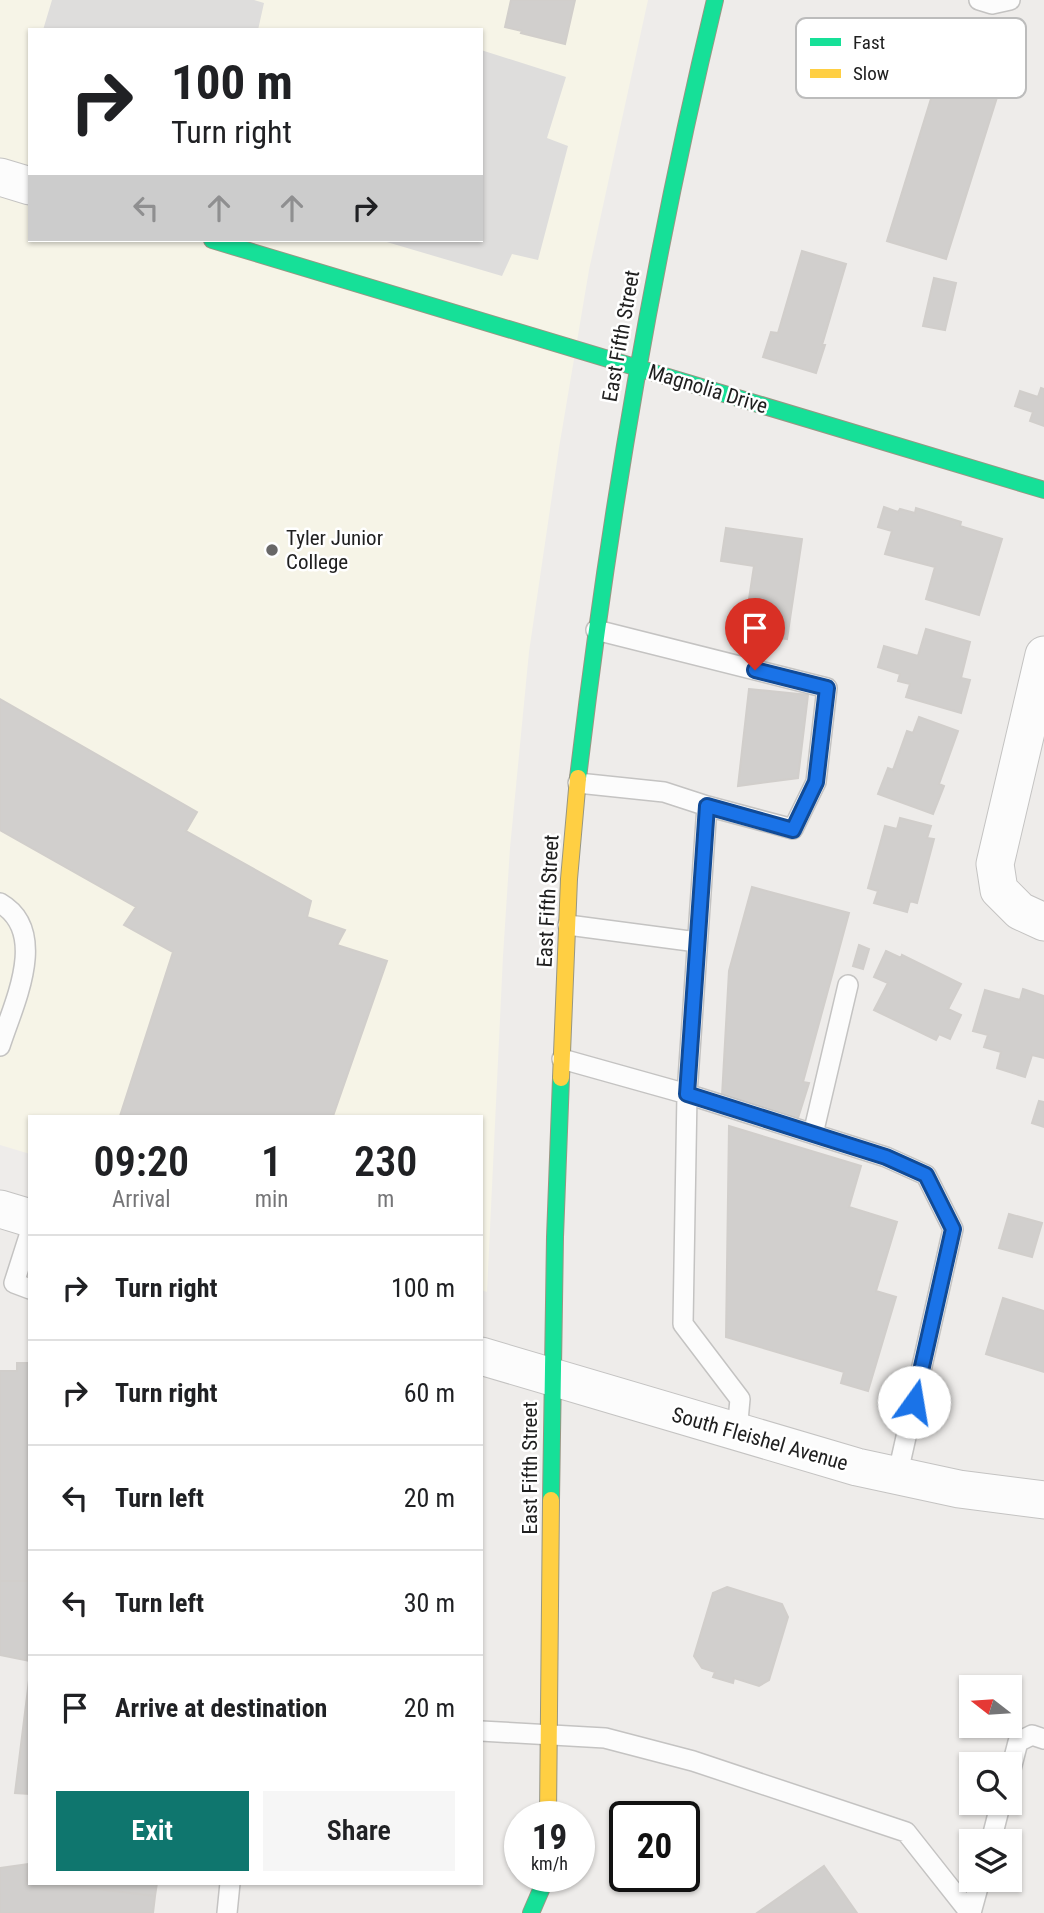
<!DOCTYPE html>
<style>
:root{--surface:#fff;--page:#f6f6f6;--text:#202124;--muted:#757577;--line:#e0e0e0;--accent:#0f766e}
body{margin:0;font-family:"Roboto Condensed",sans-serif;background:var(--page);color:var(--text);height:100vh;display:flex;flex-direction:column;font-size:26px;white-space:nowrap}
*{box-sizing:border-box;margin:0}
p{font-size:23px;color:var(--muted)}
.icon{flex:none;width:38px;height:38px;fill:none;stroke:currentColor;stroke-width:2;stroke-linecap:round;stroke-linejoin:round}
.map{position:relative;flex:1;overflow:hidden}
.side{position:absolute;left:28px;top:1115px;width:455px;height:770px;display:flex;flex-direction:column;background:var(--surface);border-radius:0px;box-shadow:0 2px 5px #0004}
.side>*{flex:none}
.top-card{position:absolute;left:28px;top:28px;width:455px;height:214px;border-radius:0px;box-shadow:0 2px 5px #0004;background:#fff;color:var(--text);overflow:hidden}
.needle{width:46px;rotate:287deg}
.buttons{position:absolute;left:959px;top:1675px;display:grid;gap:14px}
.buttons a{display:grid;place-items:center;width:63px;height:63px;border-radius:0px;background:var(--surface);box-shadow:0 2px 5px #0004;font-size:35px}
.speed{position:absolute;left:504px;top:1801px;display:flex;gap:14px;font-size:35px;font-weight:700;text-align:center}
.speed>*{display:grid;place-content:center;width:91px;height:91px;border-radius:50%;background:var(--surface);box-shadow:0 2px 5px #0004;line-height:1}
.speed small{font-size:18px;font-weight:400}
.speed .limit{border:4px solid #111;border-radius:10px;background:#fff;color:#111}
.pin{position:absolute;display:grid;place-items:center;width:60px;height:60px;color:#fff;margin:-72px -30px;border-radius:50% 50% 50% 0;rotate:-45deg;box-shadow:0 0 7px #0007}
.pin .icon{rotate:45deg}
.me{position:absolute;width:77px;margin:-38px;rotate:13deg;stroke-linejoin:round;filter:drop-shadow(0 0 5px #0008)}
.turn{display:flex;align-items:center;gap:24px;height:147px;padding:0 28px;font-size:32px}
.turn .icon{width:91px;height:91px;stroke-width:2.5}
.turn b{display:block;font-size:49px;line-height:60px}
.lanes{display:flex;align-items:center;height:66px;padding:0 28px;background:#0003;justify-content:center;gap:35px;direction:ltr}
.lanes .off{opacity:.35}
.eta{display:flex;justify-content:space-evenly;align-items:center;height:119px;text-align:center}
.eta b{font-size:42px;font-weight:600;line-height:49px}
.button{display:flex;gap:14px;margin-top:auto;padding:14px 28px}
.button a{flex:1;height:80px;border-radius:0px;background:var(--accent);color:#fff;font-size:28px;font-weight:600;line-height:80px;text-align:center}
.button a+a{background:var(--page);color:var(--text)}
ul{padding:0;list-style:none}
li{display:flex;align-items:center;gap:21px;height:105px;padding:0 28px;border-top:2px solid var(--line)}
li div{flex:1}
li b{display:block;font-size:26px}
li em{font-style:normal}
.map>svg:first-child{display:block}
.education{fill:#f6f4e7;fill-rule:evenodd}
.parking{fill:#dedddc}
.building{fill:#d1cfcd;stroke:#d1cecb;stroke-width:2}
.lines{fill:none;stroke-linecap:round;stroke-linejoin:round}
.lane-casing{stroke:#c4c3c2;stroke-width:22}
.street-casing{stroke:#c4c3c2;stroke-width:39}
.fast-casing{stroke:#979683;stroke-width:18}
.slow-casing{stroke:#979683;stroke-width:18}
.lane{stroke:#fcfcfc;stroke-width:19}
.street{stroke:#fcfcfc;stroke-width:37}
.fast{stroke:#16e098;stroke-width:16}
.slow{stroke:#ffcf43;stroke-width:16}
.route-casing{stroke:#114b97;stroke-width:18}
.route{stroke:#1a73e8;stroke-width:12}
.poi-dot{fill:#686767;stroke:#fff;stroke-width:2.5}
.labels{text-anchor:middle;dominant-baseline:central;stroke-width:5;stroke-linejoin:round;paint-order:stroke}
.street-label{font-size:21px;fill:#202020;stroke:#fff}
.poi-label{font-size:21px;fill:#202020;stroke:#fff;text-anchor:start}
.key{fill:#fff;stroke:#bcbcbc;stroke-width:2}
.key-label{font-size:19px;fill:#202020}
</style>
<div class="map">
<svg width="1044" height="1913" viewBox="0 0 1044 1913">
<rect width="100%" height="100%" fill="#eeecea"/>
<path class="education" d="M0 0H648L589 270 559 448 529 652 510 848 503 956 487 1292 481 1290V1116H30V1154L0 1145ZM30 30H481V240H30Z"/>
<path class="parking" d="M52 0H254L264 3 258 30H43Z
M481 50 566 77 547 138 568 146 538 260 512 254 502 276 380 240H481Z"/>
<path class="building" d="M511 0H575L565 44 521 33 522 31 505 27Z
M951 34 1011 53 946 259 887 241Z
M802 251 846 264 822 345H825L816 373 763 357 771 332 778 333Z
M934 278 956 283 945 330 923 326Z
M1041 388 1044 389V426L1030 421 1033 412 1015 406 1020 391 1038 397Z
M884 507 898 512 900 509 915 513 916 508 961 522 960 526 1002 539 979 615 926 599 935 567 885 554 892 531 878 527Z
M726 528 802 539 787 639 744 632 754 566 721 561Z
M926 629 970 642 961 678 970 680 961 713 906 697 910 684 898 681 900 674 878 667 884 646 918 656Z
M749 689 808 695 798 778 738 786Z
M0 699 197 812 186 831 311 901 307 917 345 930 337 945 387 961 333 1116H120L173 952 124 925 136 907 0 830Z
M919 717 958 731 939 784 944 786 933 814 878 794 888 768 893 770 907 731 913 733Z
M900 818 931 826 927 838 934 839 917 903 910 901 907 912 874 903 878 891 868 888 885 826 897 829Z
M752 887 849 913 803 1082 809 1083 798 1118 722 1096 729 971Z
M859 945 869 949 863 969 853 966Z
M886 951 901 958 902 955 961 984 948 1009 961 1015 950 1039 939 1034 936 1040 874 1010 888 983 874 977Z
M1023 989 1044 996V1058L1032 1055 1025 1077 997 1068 1001 1052 984 1047 988 1035 973 1031 985 990 1020 1000Z
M1039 1101 1044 1102V1127L1032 1123Z
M729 1126 861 1166 849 1207 897 1222 876 1291 896 1297 868 1391 841 1383 844 1372 726 1337Z
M1009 1214 1042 1223 1032 1257 999 1248Z
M1003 1298 1044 1311V1372L986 1354Z
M17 1363H30V1581H0V1371H17Z
M0 1581H30V1661L0 1655Z
M727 1587 782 1604 788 1617 769 1680 759 1686 734 1678 733 1683 713 1677 715 1672 702 1668 694 1656 713 1593Z
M30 1672V1794L15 1793Z
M29 1864 27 1881 30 1883H48L155 1896 153 1913H0V1868Z
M824 1866 857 1913H757Z
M48 1883H157L155 1896Z"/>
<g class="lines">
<defs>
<path id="lane" d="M979 0 992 4 1010 0
M596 630 827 688 816 782 793 829 707 806
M578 783 664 792 707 806 687 1094 683 1324 740 1399 737 1432
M0 903C50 932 13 1005 0 1046
M568 925 697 942
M562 1059 687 1094 886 1157 926 1175 953 1229 897 1477
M813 1134 848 985
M30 1233 14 1283 30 1289
M481 1731 605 1738 693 1761 906 1832 970 1913
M1010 1773 1018 1742 1032 1735 1044 1739
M991 1841 1001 1802
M227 1913 230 1883
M971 1913 980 1880"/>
<path id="street" d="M0 177 30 186
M1044 655 995 864 999 890 1020 911 1044 922
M0 1209 30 1218
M481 1356 857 1467 959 1489 1044 1500"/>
<path id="fast" d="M212 240 1044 490
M578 778C609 516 653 257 715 0
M551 1500 555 1237 561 1078
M531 1913 547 1876"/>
<path id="slow" d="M561 1078 569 879 578 778
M548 1816 551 1500"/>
</defs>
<use href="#lane" class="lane-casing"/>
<use href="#street" class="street-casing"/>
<use href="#fast" class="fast-casing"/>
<use href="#slow" class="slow-casing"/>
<use href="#lane" class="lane"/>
<use href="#street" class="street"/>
<use href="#fast" class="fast"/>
<use href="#slow" class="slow"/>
</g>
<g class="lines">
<defs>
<path id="route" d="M755 670 827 688 816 782 793 830 707 806 687 1094 886 1157 926 1175 953 1229 914 1402"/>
</defs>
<use href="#route" class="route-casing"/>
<use href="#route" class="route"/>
</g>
<circle class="poi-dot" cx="272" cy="550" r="7"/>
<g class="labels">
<g class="street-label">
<text transform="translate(621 336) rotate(-80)">East Fifth Street</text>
<text transform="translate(708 389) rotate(17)">Magnolia Drive</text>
<text transform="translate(548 901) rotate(-87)">East Fifth Street</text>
<text transform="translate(760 1439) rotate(16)">South Fleishel Avenue</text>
<text transform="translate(530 1468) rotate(-90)">East Fifth Street</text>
</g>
<g class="poi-label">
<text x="286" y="538">Tyler Junior<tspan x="286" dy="24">College</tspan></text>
</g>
</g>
<rect x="796" y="18" width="230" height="80" rx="10" class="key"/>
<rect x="810" y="38" width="31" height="8" fill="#16e098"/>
<rect x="810" y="69" width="31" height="9" fill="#ffcf43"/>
<g class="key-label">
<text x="853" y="49">Fast</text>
<text x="853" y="80">Slow</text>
</g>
</svg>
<div class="buttons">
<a><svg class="needle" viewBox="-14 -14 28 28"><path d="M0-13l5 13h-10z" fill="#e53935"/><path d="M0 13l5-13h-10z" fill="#757577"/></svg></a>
<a><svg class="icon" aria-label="search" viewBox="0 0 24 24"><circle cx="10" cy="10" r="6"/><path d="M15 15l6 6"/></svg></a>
<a><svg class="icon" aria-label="layers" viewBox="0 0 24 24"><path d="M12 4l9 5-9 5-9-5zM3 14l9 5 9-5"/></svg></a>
</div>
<div class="speed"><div>19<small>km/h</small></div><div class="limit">20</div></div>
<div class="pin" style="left:755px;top:670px;background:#d93025"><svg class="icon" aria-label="arrive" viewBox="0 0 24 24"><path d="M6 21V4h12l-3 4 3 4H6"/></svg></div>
<svg class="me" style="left:914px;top:1402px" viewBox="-20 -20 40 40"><circle r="19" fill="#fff"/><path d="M0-13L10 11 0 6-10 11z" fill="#1a73e8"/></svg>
<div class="top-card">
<div class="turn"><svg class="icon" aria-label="right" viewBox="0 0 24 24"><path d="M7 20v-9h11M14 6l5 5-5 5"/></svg><div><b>100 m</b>Turn right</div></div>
<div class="lanes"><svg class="icon off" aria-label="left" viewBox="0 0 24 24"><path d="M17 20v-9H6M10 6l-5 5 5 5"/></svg><svg class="icon off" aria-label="ahead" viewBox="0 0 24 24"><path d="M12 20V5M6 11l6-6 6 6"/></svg><svg class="icon off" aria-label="ahead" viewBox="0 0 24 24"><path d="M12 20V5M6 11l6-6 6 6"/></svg><svg class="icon" aria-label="right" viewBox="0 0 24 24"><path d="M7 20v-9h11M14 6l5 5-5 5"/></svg></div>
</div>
<section class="side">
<div class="eta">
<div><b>09:20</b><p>Arrival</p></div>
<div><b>1</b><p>min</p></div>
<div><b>230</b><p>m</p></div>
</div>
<ul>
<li><svg class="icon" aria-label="right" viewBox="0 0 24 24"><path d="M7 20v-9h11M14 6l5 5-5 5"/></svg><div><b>Turn right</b></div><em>100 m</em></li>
<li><svg class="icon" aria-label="right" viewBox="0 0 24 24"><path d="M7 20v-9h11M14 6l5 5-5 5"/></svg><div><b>Turn right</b></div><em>60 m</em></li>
<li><svg class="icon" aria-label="left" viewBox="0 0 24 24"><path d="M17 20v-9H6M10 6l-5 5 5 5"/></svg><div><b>Turn left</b></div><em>20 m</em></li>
<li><svg class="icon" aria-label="left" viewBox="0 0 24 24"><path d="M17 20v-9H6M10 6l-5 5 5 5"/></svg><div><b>Turn left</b></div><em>30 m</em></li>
<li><svg class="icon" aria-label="arrive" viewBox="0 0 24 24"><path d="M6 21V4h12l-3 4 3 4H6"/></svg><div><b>Arrive at destination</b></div><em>20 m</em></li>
</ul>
<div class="button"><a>Exit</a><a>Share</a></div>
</section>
</div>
